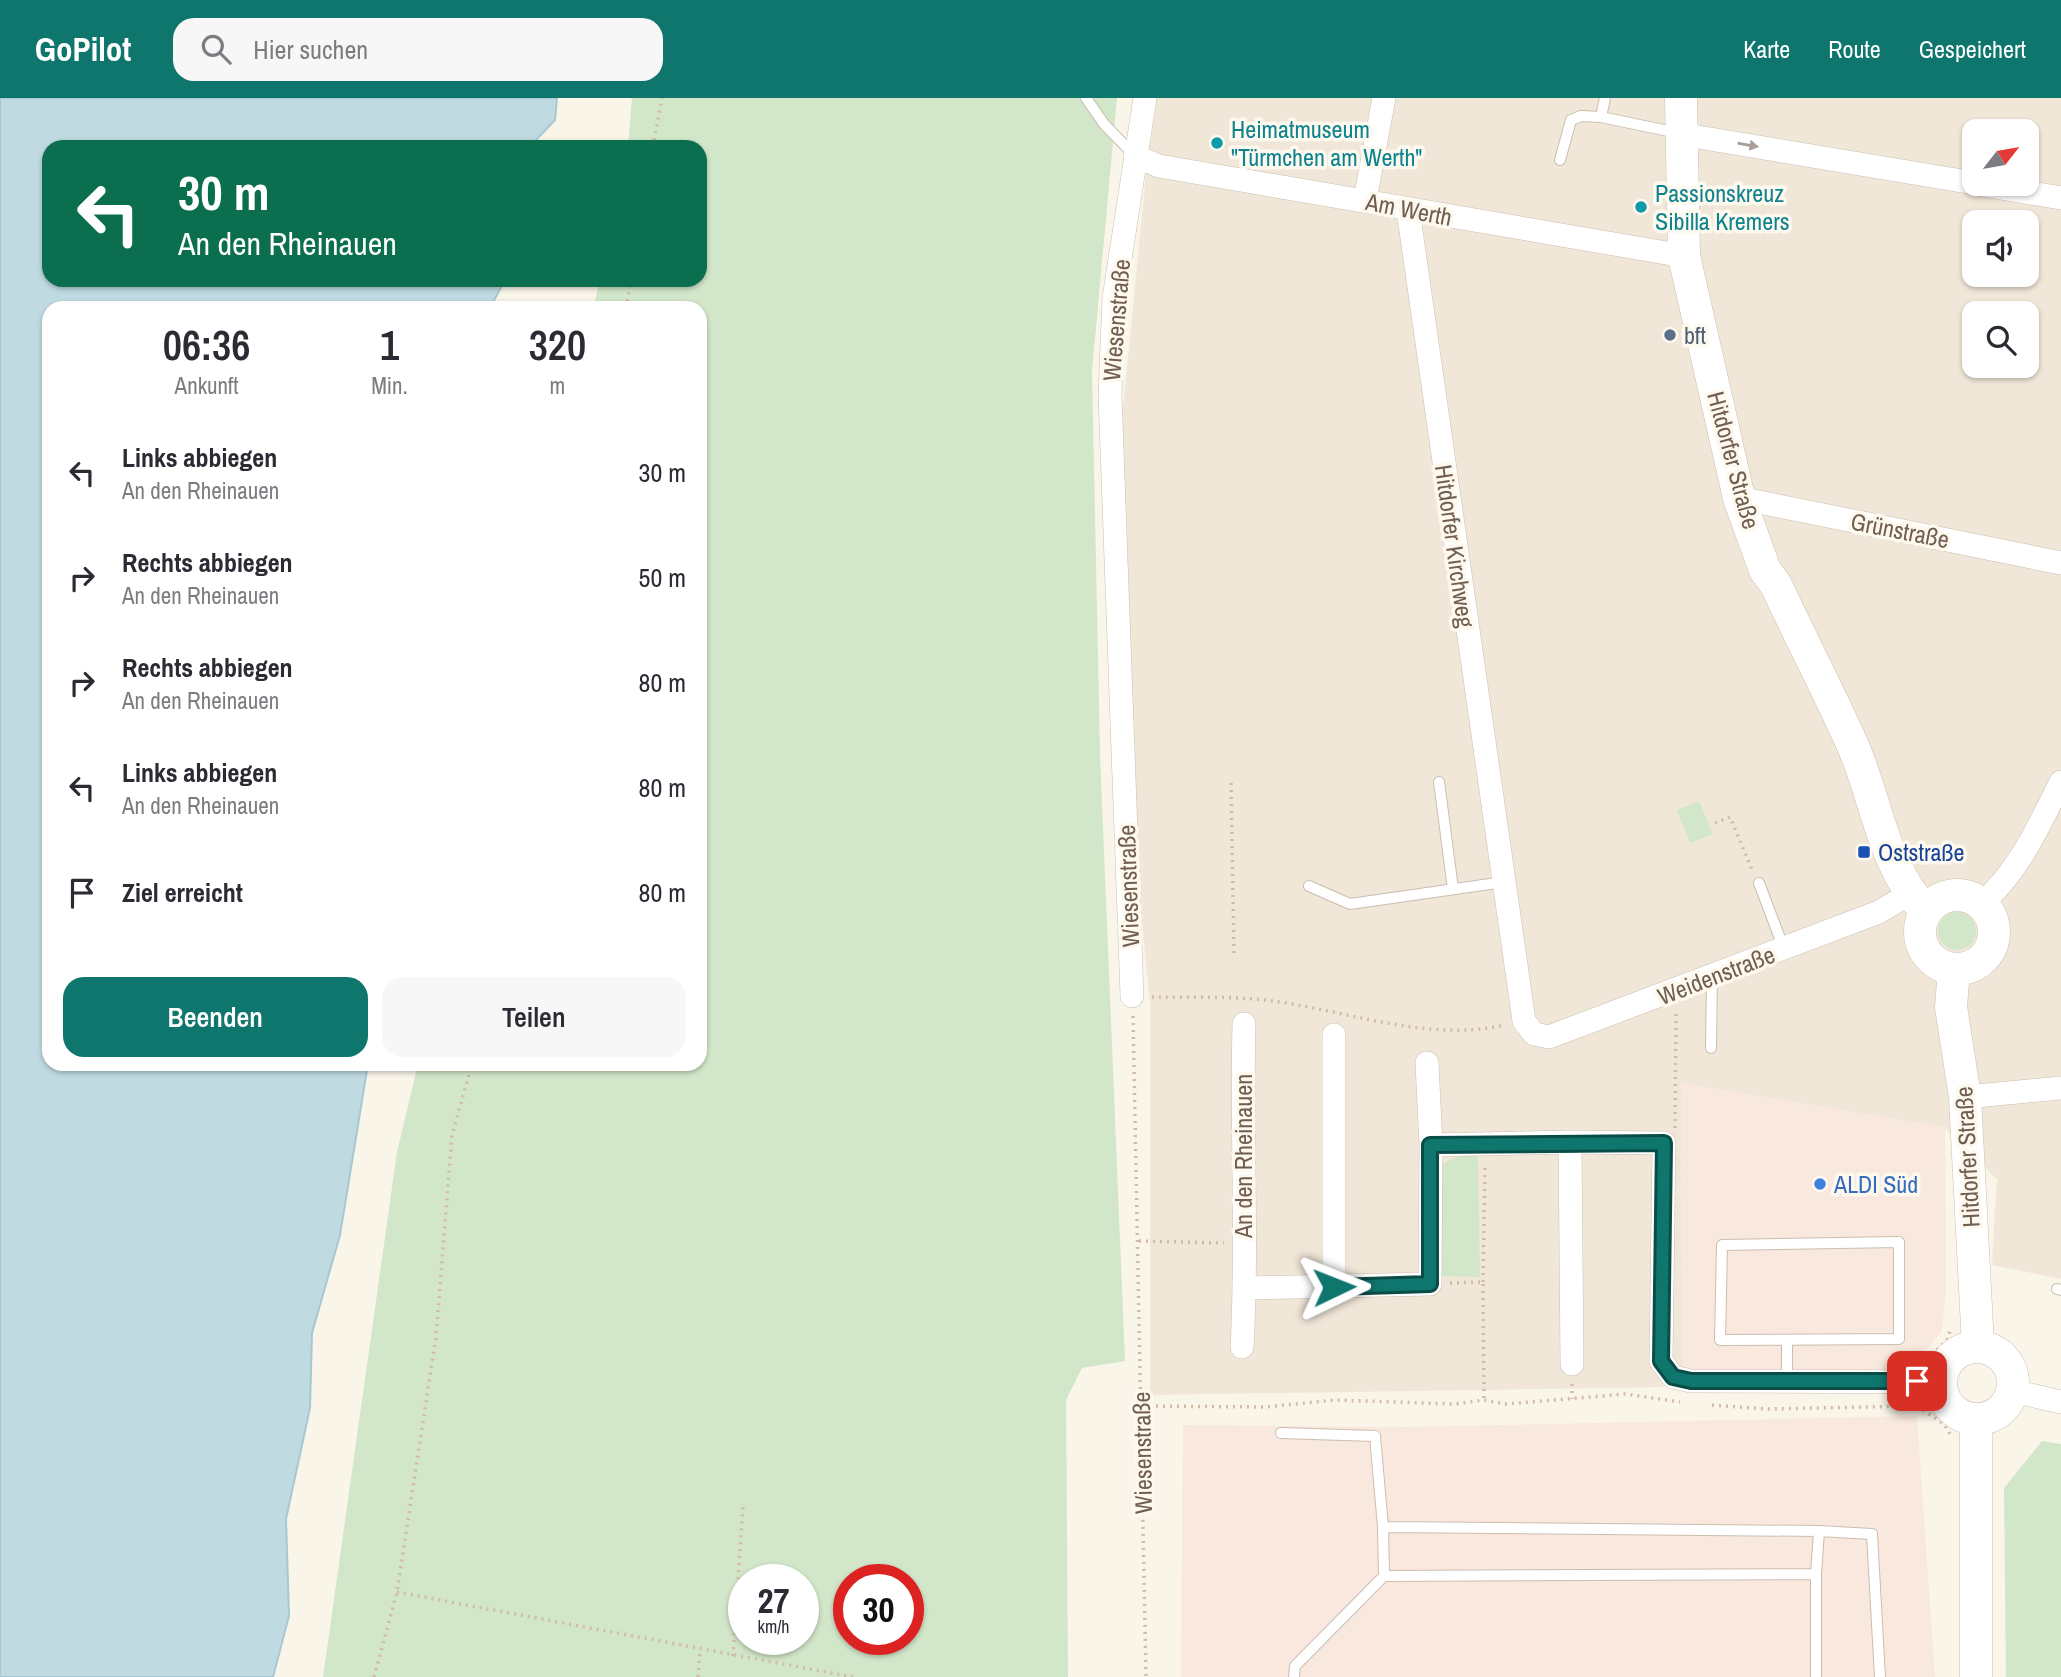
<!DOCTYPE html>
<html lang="de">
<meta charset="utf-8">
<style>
:root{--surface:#fff;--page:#f7f7f7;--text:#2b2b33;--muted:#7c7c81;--accent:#0f766e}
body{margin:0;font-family:"Archivo Narrow",sans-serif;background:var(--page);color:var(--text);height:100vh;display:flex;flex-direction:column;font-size:26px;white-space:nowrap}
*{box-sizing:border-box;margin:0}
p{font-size:23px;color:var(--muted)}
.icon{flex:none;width:38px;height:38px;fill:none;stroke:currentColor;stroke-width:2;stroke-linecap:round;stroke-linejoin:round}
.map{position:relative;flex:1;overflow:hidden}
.panel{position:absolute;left:42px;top:203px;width:665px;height:770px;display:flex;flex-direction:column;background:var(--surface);border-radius:21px;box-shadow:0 2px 5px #0004}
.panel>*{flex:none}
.top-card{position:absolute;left:42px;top:42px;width:665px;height:147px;border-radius:21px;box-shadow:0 2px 5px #0004;background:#0b6e4f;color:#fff;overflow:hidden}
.needle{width:46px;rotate:59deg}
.buttons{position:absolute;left:1962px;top:21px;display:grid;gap:14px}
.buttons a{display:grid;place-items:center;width:77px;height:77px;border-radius:14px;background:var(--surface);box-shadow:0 2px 5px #0004;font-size:35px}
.speed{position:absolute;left:728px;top:1466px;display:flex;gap:14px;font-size:35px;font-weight:700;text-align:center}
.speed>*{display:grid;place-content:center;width:91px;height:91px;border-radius:50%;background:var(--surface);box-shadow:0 2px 5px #0004;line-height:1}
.speed small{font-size:18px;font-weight:400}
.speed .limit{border:10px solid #d22;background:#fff;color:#111}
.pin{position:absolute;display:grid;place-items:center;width:60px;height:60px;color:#fff;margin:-30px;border-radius:14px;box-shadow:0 4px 10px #0006}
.me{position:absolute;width:77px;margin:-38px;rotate:88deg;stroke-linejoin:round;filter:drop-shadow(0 0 5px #0008)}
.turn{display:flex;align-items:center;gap:24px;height:147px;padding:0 21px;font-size:32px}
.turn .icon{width:91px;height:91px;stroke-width:2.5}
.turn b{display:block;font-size:49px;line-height:60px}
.eta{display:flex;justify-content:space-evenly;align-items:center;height:119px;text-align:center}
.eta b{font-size:42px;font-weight:600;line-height:49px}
.action{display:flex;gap:14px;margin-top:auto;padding:14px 21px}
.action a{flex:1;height:80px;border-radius:21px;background:var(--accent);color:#fff;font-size:28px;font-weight:600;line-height:80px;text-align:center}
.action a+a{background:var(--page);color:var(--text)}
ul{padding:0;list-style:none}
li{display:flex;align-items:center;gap:21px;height:105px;padding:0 21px}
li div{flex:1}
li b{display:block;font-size:26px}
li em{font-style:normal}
header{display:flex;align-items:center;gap:42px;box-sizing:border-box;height:98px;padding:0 35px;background:var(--accent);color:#fff}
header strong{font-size:33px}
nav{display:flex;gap:38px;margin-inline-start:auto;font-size:24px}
.search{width:490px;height:63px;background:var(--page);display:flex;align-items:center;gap:18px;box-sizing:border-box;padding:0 24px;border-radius:21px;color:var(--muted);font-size:26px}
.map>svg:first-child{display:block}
.residential{fill:#f1e7d8;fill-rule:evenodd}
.commercial{fill:#f9e8de}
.green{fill:#d2e6c9;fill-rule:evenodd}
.water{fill:#c0dae2;stroke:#a7c8d2;stroke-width:2}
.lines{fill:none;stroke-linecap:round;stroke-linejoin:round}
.lane-casing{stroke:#cbbeb0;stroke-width:12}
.street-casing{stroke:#cbbeb0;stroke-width:24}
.secondary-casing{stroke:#cdbfae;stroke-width:33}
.path{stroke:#d1bba7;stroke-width:3.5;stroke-dasharray:2 5;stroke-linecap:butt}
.lane{stroke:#fff;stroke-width:10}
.street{stroke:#fff;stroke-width:23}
.secondary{stroke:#fff;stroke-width:32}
.oneway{fill:#aa9e96}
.route-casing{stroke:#0a4d48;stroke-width:18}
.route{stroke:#0f766e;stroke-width:12}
.culture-dot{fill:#0f9aa8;stroke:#fdf9ef;stroke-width:2.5}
.service-dot{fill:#5c6f8a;stroke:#fdf9ef;stroke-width:2.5}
.transit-dot{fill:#1a4fb4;stroke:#fdf9ef;stroke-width:2.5}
.shop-dot{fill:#3f7fe0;stroke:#fdf9ef;stroke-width:2.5}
.labels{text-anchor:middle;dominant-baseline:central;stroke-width:7;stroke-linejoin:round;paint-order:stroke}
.culture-label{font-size:24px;fill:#0d838f;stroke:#fdf9ef;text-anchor:start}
.street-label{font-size:24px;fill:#725e50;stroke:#fdf9ef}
.service-label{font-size:24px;fill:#4e5e75;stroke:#fdf9ef;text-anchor:start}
.transit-label{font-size:24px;fill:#164399;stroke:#fdf9ef;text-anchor:start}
.shop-label{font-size:24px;fill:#366cbe;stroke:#fdf9ef;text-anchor:start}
</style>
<header>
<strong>GoPilot</strong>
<div class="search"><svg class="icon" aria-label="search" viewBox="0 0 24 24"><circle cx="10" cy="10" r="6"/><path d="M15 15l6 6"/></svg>Hier suchen</div>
<nav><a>Karte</a><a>Route</a><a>Gespeichert</a></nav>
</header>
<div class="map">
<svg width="2061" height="1579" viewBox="0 0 2061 1579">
<rect width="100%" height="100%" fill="#faf5e9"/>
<path class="residential" d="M1157 0H2061V1181L1992 1167 1997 1081 1945 1030 1681 985 1682 1269 1670 1289 1150 1297V904L1125 655 1122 320 1147 67ZM1974 33H2026V86H1974ZM1974 124H2026V177H1974ZM1974 215H2026V268H1974Z"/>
<path class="commercial" d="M1681 985 1945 1030 1946 1192 1942 1233 1927 1251 1909 1261V1274L1687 1273 1682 1269Z
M1917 1318 1935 1579H1181L1183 1327 1408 1329Z"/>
<path class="green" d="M632 0H1117L1092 273 1100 656 1125 1263 1082 1270 1066 1302 1068 1579H323L397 1054 418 966H700V210H593L600 182H700V49H628ZM744 1482H803V1542H744ZM849 1482H908V1542H849Z
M1699 703 1713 736 1690 745 1677 712Z
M1938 833a19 19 0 1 1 38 0a19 19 0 1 1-38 0Z
M1478 1054 1480 1179 1437 1178 1440 1067 1465 1055Z
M2042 1343 2061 1346V1579H2006L2004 1390Z"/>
<path class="water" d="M0 0H557L555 22 534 44 533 49H49V182H505L490 210H49V966H368L340 1137 312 1235 310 1310 286 1421 289 1518 273 1579H0Z"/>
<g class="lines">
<defs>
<path id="lane" d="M1086 0 1104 26 1135 58
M1605 0 1601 19 1678 35
M1560 62 1571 22 1581 18 1601 19
M1439 684 1453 791
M1759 785 1784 851
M1309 788 1350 806 1504 784
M1711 950 1712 879
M1899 1144V1241L1720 1242 1722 1147Z
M2057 1191 2061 1192
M1787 1242V1283
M1281 1335 1375 1338 1383 1429
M1816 1476V1579
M1384 1478 1383 1429 1819 1433
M1294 1579 1295 1568 1384 1478 1816 1476 1819 1433 1872 1436 1880 1579"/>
<path id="street" d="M1680 36 1974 85
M1135 58 1159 68 1684 158
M1977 86 2061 100
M1365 102 1384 0
M1408 112 1524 923 1534 936 1549 939 1879 814 1909 796
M1739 400 2061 465
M1981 806C2019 774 2039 727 2061 684
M1132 898 1110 297 1114 200 1145 0
M1334 937V1189
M1965 999 2061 990
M1431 1047 1570 1044
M1245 1190 1430 1186 1431 1047 1427 965
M1242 1249C1248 1142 1241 1034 1244 926
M1572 1266 1570 1044 1664 1045 1661 1263 1673 1279 1691 1283 1940 1284
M2013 1293 2061 1304"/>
<path id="secondary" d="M1681 0 1684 158 1739 400 1765 472 1776 487C1801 541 1829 594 1853 648 1877 703 1883 769 1926 813
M1920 834a37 37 0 1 1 74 0a37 37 0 1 1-74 0Z
M1954 871 1951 909 1965 999 1978 1248
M1941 1285a36 36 0 1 1 72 0a36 36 0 1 1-72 0Z
M1976 1322V1579"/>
</defs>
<use href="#lane" class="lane-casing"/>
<use href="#street" class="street-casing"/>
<use href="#secondary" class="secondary-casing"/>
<path class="path" d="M653 49 662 0
M626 210 631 182
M1231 685 1234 856
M1715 725 1730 719 1753 774
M1152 899C1189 900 1228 898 1265 902 1343 911 1427 945 1505 927
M1133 918 1146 1579
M1675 1030 1676 912
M1139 1143 1224 1145
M1483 1184 1485 1067
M1450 1185 1483 1184 1484 1302
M1927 1262 1947 1242 1950 1233
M1572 1286V1301
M1712 1307 1768 1311 1916 1308
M1142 1308 1265 1309 1335 1302 1454 1306 1484 1302 1506 1306 1625 1296 1680 1304
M1917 1308 1944 1326 1950 1336
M397 1494 853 1579
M733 1558 743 1407
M374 1579 397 1494 436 1239 452 1037 472 966
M698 1579 700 1553"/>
<use href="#lane" class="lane"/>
<use href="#street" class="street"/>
<use href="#secondary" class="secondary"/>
</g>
<defs><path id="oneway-solid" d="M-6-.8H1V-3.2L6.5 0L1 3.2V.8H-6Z" transform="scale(1.75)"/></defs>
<use class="oneway" href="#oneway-solid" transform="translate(1748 47) rotate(10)"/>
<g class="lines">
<defs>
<path id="route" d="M1334 1189 1430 1186V1047L1664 1045 1661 1263 1673 1279 1691 1283H1917"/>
</defs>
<use href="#route" class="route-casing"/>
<use href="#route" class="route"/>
</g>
<g class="culture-dot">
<circle cx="1217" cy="45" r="7"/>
<circle cx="1641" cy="109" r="7"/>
</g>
<circle class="service-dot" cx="1670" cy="237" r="7"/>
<rect class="transit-dot" x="1857" y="747" width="14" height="14" rx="3.5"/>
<circle class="shop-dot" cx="1820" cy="1086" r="7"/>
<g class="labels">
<g class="culture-label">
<text x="1231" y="31">Heimatmuseum<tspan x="1231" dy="28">"Türmchen am Werth"</tspan></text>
<text x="1655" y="95">Passionskreuz<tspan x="1655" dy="28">Sibilla Kremers</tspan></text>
</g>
<g class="street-label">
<text transform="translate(1409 111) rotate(11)">Am Werth</text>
<text transform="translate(1116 222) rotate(-85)">Wiesenstraße</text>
<text transform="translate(1734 362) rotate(75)">Hitdorfer Straße</text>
<text transform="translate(1900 432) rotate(11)">Grünstraße</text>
<text transform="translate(1455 448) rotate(82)">Hitdorfer Kirchweg</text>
<text transform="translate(1128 788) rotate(-92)">Wiesenstraße</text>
<text transform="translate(1716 877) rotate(-21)">Weidenstraße</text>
<text transform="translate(1243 1058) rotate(-90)">An den Rheinauen</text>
<text transform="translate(1967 1059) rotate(-93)">Hitdorfer Straße</text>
<text transform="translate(1142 1355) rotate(-91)">Wiesenstraße</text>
</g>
<g class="service-label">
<text x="1684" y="237">bft</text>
</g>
<g class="transit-label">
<text x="1878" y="754">Oststraße</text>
</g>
<g class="shop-label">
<text x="1834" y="1086">ALDI Süd</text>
</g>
</g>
</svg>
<div class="buttons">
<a><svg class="needle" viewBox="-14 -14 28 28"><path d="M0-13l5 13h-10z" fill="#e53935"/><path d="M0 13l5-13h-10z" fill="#7c7c81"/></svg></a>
<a><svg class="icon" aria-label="sound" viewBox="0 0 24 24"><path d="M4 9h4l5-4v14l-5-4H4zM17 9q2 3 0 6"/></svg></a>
<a><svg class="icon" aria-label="search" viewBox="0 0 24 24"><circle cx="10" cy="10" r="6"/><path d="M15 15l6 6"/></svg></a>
</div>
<div class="speed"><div>27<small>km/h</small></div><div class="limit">30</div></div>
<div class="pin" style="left:1917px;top:1283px;background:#d93025"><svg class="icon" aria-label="arrive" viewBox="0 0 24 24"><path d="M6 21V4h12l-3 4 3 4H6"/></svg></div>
<svg class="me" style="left:1334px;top:1189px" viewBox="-20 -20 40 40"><path d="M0-17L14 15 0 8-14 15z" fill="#0f766e" stroke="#fff" stroke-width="4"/></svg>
<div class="top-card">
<div class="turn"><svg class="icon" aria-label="left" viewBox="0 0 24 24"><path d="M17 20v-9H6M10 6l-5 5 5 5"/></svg><div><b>30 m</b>An den Rheinauen</div></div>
</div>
<section class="panel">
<div class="eta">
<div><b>06:36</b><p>Ankunft</p></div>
<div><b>1</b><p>Min.</p></div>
<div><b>320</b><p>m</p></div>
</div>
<ul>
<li><svg class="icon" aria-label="left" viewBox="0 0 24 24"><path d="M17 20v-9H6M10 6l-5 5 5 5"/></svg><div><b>Links abbiegen</b><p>An den Rheinauen</p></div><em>30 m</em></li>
<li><svg class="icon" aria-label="right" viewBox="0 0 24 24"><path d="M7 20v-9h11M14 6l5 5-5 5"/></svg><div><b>Rechts abbiegen</b><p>An den Rheinauen</p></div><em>50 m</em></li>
<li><svg class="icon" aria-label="right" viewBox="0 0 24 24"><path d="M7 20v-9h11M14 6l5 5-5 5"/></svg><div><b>Rechts abbiegen</b><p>An den Rheinauen</p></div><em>80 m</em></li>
<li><svg class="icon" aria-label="left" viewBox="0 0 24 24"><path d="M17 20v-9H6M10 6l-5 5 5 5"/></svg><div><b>Links abbiegen</b><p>An den Rheinauen</p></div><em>80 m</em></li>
<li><svg class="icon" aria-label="arrive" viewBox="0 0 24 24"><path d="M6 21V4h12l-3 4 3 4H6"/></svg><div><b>Ziel erreicht</b></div><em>80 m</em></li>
</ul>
<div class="action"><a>Beenden</a><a>Teilen</a></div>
</section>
</div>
